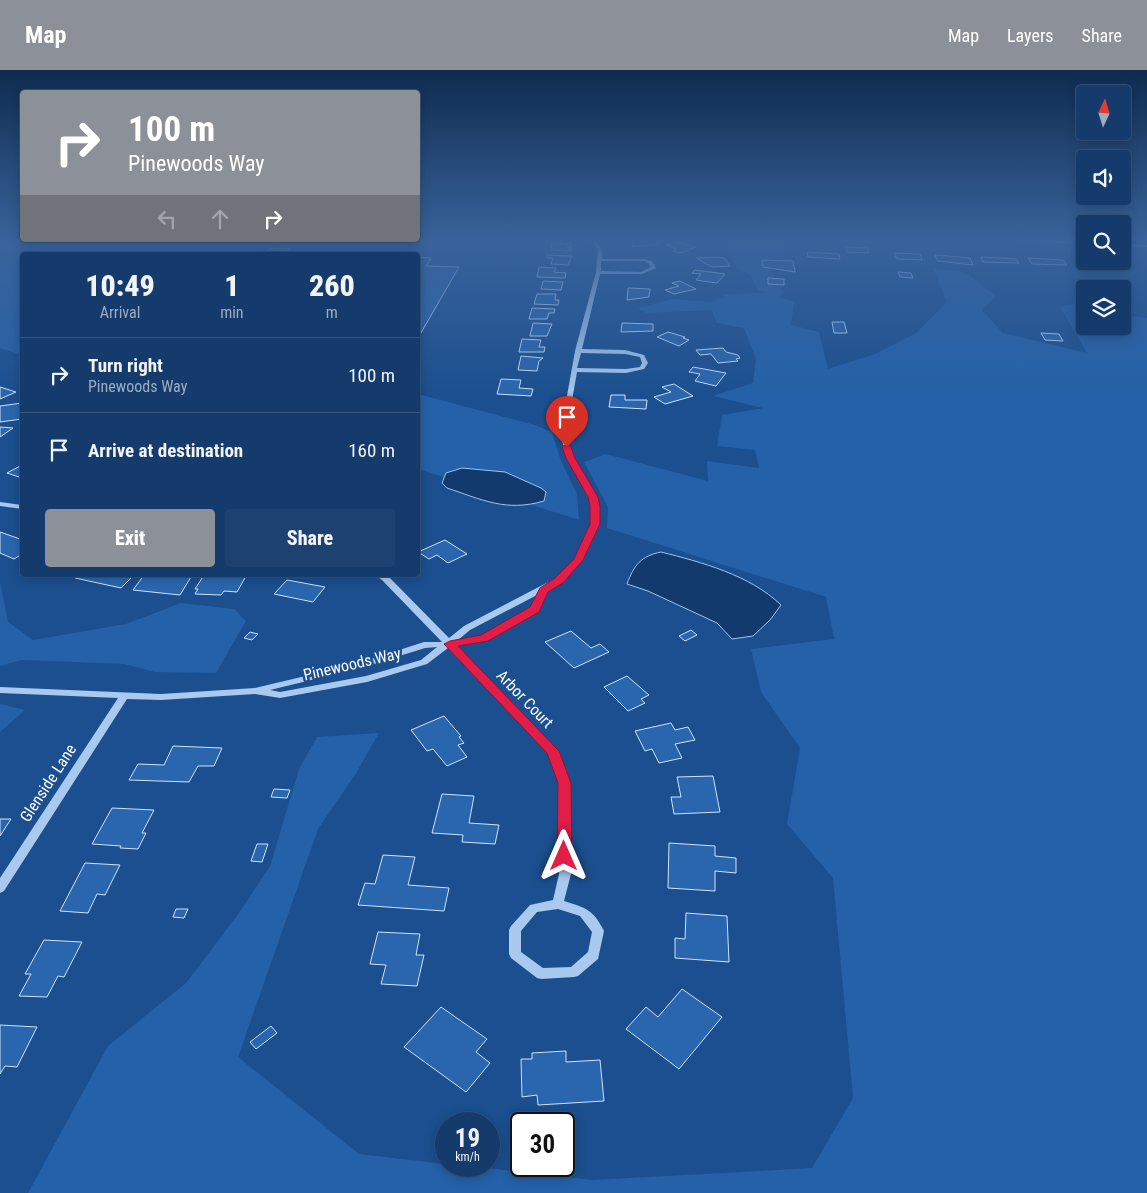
<!DOCTYPE html>
<style>
:root{--surface:#143b6b;--page:#1d4271;--text:#f1f3f6;--muted:#9dadc1;--line:#33557e;--accent:#8c9099}
body{margin:0;font-family:"Roboto Condensed",sans-serif;background:var(--page);color:var(--text);height:100vh;display:flex;flex-direction:column;font-size:19px;white-space:nowrap}
*{box-sizing:border-box;margin:0}
p{font-size:16px;color:var(--muted)}
.icon{flex:none;width:28px;height:28px;fill:none;stroke:currentColor;stroke-width:2;stroke-linecap:round;stroke-linejoin:round}
.map{position:relative;flex:1;overflow:hidden}
.side{position:absolute;left:20px;top:182px;width:400px;height:325px;display:flex;flex-direction:column;background:var(--surface);border-radius:5px;box-shadow:0 2px 12px #0003,0 0 0 1px var(--line)}
.side>*{flex:none}
.banner{position:absolute;left:20px;top:20px;width:400px;height:152px;border-radius:5px;box-shadow:0 2px 12px #0003,0 0 0 1px var(--line);background:#8c9099;color:#fff;overflow:hidden}
.needle{width:32px;rotate:4deg}
.controls{position:absolute;left:1076px;top:15px;display:grid;gap:10px}
.controls a{display:grid;place-items:center;width:55px;height:55px;border-radius:5px;background:var(--surface);box-shadow:0 2px 12px #0003,0 0 0 1px var(--line);font-size:25px}
.speed{position:absolute;left:435px;top:1042px;display:flex;gap:10px;font-size:25px;font-weight:700;text-align:center}
.speed>*{display:grid;place-content:center;width:65px;height:65px;border-radius:50%;background:var(--surface);box-shadow:0 2px 12px #0003,0 0 0 1px var(--line);line-height:1}
.speed small{font-size:12px;font-weight:400}
.speed .limit{border:2px solid #111;border-radius:8px;background:#fff;color:#111}
.pin{position:absolute;display:grid;place-items:center;width:42px;height:42px;color:#fff;margin:-51px -21px;border-radius:50% 50% 50% 0;rotate:-45deg;box-shadow:0 0 5px #0007}
.pin .icon{rotate:45deg}
.me{position:absolute;width:55px;margin:-28px;rotate:0deg;stroke-linejoin:round;filter:drop-shadow(0 0 4px #0008)}
.turn{display:flex;align-items:center;gap:18px;height:105px;padding:0 25px;font-size:22px}
.turn .icon{width:65px;height:65px;stroke-width:2.5}
.turn b{display:block;font-size:35px;line-height:42px}
.lanes{display:flex;align-items:center;height:48px;padding:0 25px;background:#0003;justify-content:center;gap:25px;direction:ltr}
.lanes .off{opacity:.35}
.eta{display:flex;justify-content:space-evenly;align-items:center;height:85px;text-align:center}
.eta b{font-size:30px;font-weight:800;line-height:35px}
.button{display:flex;gap:10px;margin-top:auto;padding:10px 25px}
.button a{flex:1;height:58px;border-radius:5px;background:var(--accent);color:#fff;font-size:20px;font-weight:800;line-height:58px;text-align:center}
.button a+a{background:var(--page);color:var(--text)}
ul{padding:0;list-style:none}
li{display:flex;align-items:center;gap:15px;height:75px;padding:0 25px;border-top:1px solid var(--line)}
li div{flex:1}
li b{display:block;font-size:19px}
li em{font-style:normal}
header{display:flex;align-items:center;gap:30px;box-sizing:border-box;height:70px;padding:0 25px;background:var(--accent);color:#fff}
header strong{font-size:24px}
nav{display:flex;gap:28px;margin-inline-start:auto;font-size:18px}
.map>svg:first-child{display:block}
.green{fill:#2461a8}
.water{fill:#123a6d;stroke:#9cc4f0}
.building{fill:#2a66ad;stroke:#cfe3fa}
.lines{fill:none;stroke-linecap:round;stroke-linejoin:round}
.minor{fill:#a9c9ee;fill-rule:evenodd}
.route{fill:#e11d48;stroke:#92132f}
.labels{text-anchor:middle;dominant-baseline:central;stroke-width:5;stroke-linejoin:round;paint-order:stroke}
.street-label{font-size:16px;fill:#fff;stroke:#1b4f8f}
</style>
<header>
<strong>Map</strong>
<nav><a>Map</a><a>Layers</a><a>Share</a></nav>
</header>
<div class="map">
<svg width="1147" height="1123" viewBox="0 0 1147 1123">
<rect width="100%" height="100%" fill="#1b4f8f"/>
<path class="green" d="M0 170 256 172 246 185H22V285L0 278Z
M731 170H784L782 187 765 189 783 222 780 227 794 232 791 255 819 262 828 299 875 284 916 263 947 232 933 198 965 202 996 226 982 240 1003 263 1087 283 1060 237 1080 233 1085 235V256H1122L1123 245 1147 248V1123H28L108 976 186 913 239 843 270 796 299 699 317 667 379 663 355 705 318 759 238 987 359 1084 446 1094V1096H468L593 1110 812 1098 853 1028 833 808 787 754 800 678 761 622 751 579 834 569 826 527 607 458 608 437 584 392 606 384 708 411 707 391 759 398 755 380 717 376 722 345 763 338 713 326 753 313 756 289 744 258 717 253 711 240 647 243 638 238 673 229 712 232 727 224 766 223 757 220 751 206 737 198 725 176Z
M418 324 535 355 552 362 561 391 577 424 579 450 418 399Z
M0 512 8 552 33 570 126 554 181 533 234 539 246 551 216 603 155 602 124 594 22 590 0 596Z
M0 634 25 640 0 662Z"/>
<path class="water" d="M462 398 505 402 541 418 546 422 544 431C506 442 483 430 447 418L442 413 446 403Z
M661 482C701 492 750 505 781 535L770 550 753 566 732 569 717 553 648 521 627 514C634 495 641 486 661 482Z"/>
<path class="building" d="M634 170H659L658 174 632 177Z
M675 171 696 177 681 183 673 181 676 179 666 175Z
M552 173 572 174 571 177H567L571 178V181L551 180Z
M846 177 868 178 869 183 847 182Z
M271 178 290 179 284 185H264Z
M807 182 839 184 840 189 808 187Z
M894 183 920 184 922 190 897 189Z
M547 185 572 186 568 195 551 194 553 188H547Z
M935 185 970 188 973 195 938 191Z
M418 187 431 188 426 196 459 197 418 268Z
M717 187 724 188 730 196 712 197 696 188Z
M981 187 1016 189 1019 193 983 192Z
M1028 188 1063 190 1067 195 1032 194Z
M762 190 793 191 795 202 763 197Z
M539 197 556 198 554 202 566 203 565 208 537 207Z
M695 200 725 204 717 213 696 210 701 204 692 203Z
M898 202 911 203 913 208 900 207Z
M768 208 784 209V215L768 214Z
M543 211 563 212 561 220 541 219Z
M680 211 696 219 674 224 665 220 679 216 672 213Z
M628 218 650 219 649 227 627 230Z
M537 224H556L555 230H559L558 235 534 234Z
M532 238 555 239 554 243H549L547 249H529Z
M832 252H844L847 263H834Z
M533 253 552 254 547 266H530Z
M622 253 653 254V261L621 262Z
M668 262 685 267 683 268 689 270 679 276 657 267Z
M1041 263 1059 264 1063 271 1045 270Z
M522 269 541 270 539 277H545L544 282H519Z
M723 278 726 282 738 285 740 288 736 289 738 291 718 293 711 284 700 285 696 280Z
M521 286 543 288 539 291 537 301 518 300Z
M693 297 726 303 716 316 695 311 700 304 689 302Z
M501 309 521 310 519 318 533 319 531 326 497 324Z
M674 314 693 326 665 334 654 327 671 322 662 317Z
M0 317 16 322 0 329Z
M611 325H625V330H647L646 339 609 337Z
M22 333V349L0 352V336Z
M0 357 13 358 0 367Z
M22 395V408L7 403Z
M0 462 20 469 22 467V484L14 489 0 483Z
M445 470 467 484 448 493 437 485 429 489 418 482Z
M78 505H134L121 518 75 508Z
M144 505H183L191 507 180 525 133 520Z
M204 505H220L246 506 237 522 224 521 221 525 195 524 198 519H195Z
M287 510 325 517 313 532 274 524Z
M691 560 697 565 685 571 679 566Z
M571 561 591 578 600 574 609 582 574 598 545 572Z
M250 562 258 564 252 570 244 568Z
M627 606 649 625 641 629 645 633 628 641 604 617Z
M444 646 461 666 459 667 464 673 458 675 467 687 447 696 433 679 427 681 411 660Z
M671 653 675 660 688 657 695 670 675 674 682 688 659 693 652 679 645 681 635 661Z
M173 676 222 678 214 696H198L189 712 129 710 138 694 164 695Z
M713 706 720 742 674 744 671 727H681L677 707Z
M274 719 290 720 287 728 271 727Z
M442 724 474 726 469 753 499 755 495 774 462 772 463 765 432 763Z
M112 738 154 740 142 763H146L138 779 120 778 121 776 92 774Z
M0 749H11L0 766Z
M669 773 715 776V786L736 788V803L715 801V821L668 818Z
M257 774H268L262 792 251 791Z
M383 785 415 787 408 815 449 818 444 841 358 835 365 813 375 814Z
M85 793 120 795 105 825 97 824 88 843 60 841Z
M176 839H188L184 848 173 847Z
M686 843 727 846 729 892 675 888V868L685 869Z
M378 862 420 864 416 885H424L417 916 381 914 386 895 370 894Z
M44 870 82 872 64 907 58 906 47 927 19 926 31 904H25Z
M682 919 722 947 679 999 626 959 646 937 658 947Z
M441 937 487 969 476 982 490 993 466 1022 404 977Z
M0 955 37 957 17 997 5 996 0 1004Z
M271 956 277 963 256 979 250 972Z
M566 981V992L600 990 604 1031 538 1035 537 1025 522 1027 521 989H532V983Z"/>
<g class="lines">
<path class="minor" d="M591 170H595L602 179V189H644L652 191 656 198 642 204H600L582 279 625 280 644 285 648 293 644 299 626 303 577 302 566 365 574 389 597 427 599 436V454L581 492 562 512 547 520 538 541 487 570 456 576 558 681 569 713 571 804 564 831C586 838 593 839 604 861L598 889 578 906 574 907 541 909 537 908 511 888 509 884V860L511 856 530 835 553 830 559 804V713L548 683 448 578 427 594 367 612 280 628 255 624 161 630 127 629 4 821 0 823V808L118 628 0 623V617L161 624 255 618 356 594 424 572H442L382 510 375 505 388 506 449 568 464 556 556 508 574 489 591 454V436L589 427 568 389 560 365 575 281 596 202 598 179ZM601 191H644L648 193 651 197 641 202 601 201ZM581 283 625 284 640 287 642 293 640 297 626 299 577 298ZM537 525 531 538 482 566 458 570 470 560ZM437 577 421 590 366 606 280 622 270 620 361 598 425 578ZM558 839 580 846 592 862 588 882 571 897 543 898 521 882V861L537 842Z
M1017 170 1085 172V174L1019 171Z
M1122 174 1147 175V177L1122 176Z
M0 432 22 435V439L0 436Z"/>
</g>
<linearGradient id="sky" x2="0" y2="1"><stop stop-color="#0f2b4f"/><stop offset="0.52" stop-color="#39639b"/><stop offset="1" stop-color="#39639b" stop-opacity="0"/></linearGradient>
<rect width="1147" height="327" fill="url(#sky)"/>
<path class="route" d="M567 374 571 377 575 388 598 427 600 436V454L583 490 563 513 548 522 539 542 488 571 458 576 559 681 571 713 572 786 570 790H559L557 786 558 713 547 683 444 574 450 571 481 565 530 537 540 518 555 508 574 489 590 454V436L588 427 566 388 562 377Z"/>
<g class="labels">
<g class="street-label">
<text transform="translate(352 594) rotate(-13)">Pinewoods Way</text>
<text transform="translate(525 629) rotate(46)">Arbor Court</text>
<text transform="translate(48 713) rotate(-57)">Glenside Lane</text>
</g>
</g>
</svg>
<div class="controls">
<a><svg class="needle" viewBox="-14 -14 28 28"><path d="M0-13l5 13h-10z" fill="#e53935"/><path d="M0 13l5-13h-10z" fill="#9dadc1"/></svg></a>
<a><svg class="icon" aria-label="sound" viewBox="0 0 24 24"><path d="M4 9h4l5-4v14l-5-4H4zM17 9q2 3 0 6"/></svg></a>
<a><svg class="icon" aria-label="search" viewBox="0 0 24 24"><circle cx="10" cy="10" r="6"/><path d="M15 15l6 6"/></svg></a>
<a><svg class="icon" aria-label="layers" viewBox="0 0 24 24"><path d="M12 4l9 5-9 5-9-5zM3 14l9 5 9-5"/></svg></a>
</div>
<div class="speed"><div>19<small>km/h</small></div><div class="limit">30</div></div>
<div class="pin" style="left:567px;top:377px;background:#d93025"><svg class="icon" aria-label="arrive" viewBox="0 0 24 24"><path d="M6 21V4h12l-3 4 3 4H6"/></svg></div>
<svg class="me" style="left:564px;top:786px" viewBox="-20 -20 40 40"><path d="M0-17L14 15 0 8-14 15z" fill="#e11d48" stroke="#fff" stroke-width="4"/></svg>
<div class="banner">
<div class="turn"><svg class="icon" aria-label="right" viewBox="0 0 24 24"><path d="M7 20v-9h11M14 6l5 5-5 5"/></svg><div><b>100 m</b>Pinewoods Way</div></div>
<div class="lanes"><svg class="icon off" aria-label="left" viewBox="0 0 24 24"><path d="M17 20v-9H6M10 6l-5 5 5 5"/></svg><svg class="icon off" aria-label="ahead" viewBox="0 0 24 24"><path d="M12 20V5M6 11l6-6 6 6"/></svg><svg class="icon" aria-label="right" viewBox="0 0 24 24"><path d="M7 20v-9h11M14 6l5 5-5 5"/></svg></div>
</div>
<section class="side">
<div class="eta">
<div><b>10:49</b><p>Arrival</p></div>
<div><b>1</b><p>min</p></div>
<div><b>260</b><p>m</p></div>
</div>
<ul>
<li><svg class="icon" aria-label="right" viewBox="0 0 24 24"><path d="M7 20v-9h11M14 6l5 5-5 5"/></svg><div><b>Turn right</b><p>Pinewoods Way</p></div><em>100 m</em></li>
<li><svg class="icon" aria-label="arrive" viewBox="0 0 24 24"><path d="M6 21V4h12l-3 4 3 4H6"/></svg><div><b>Arrive at destination</b></div><em>160 m</em></li>
</ul>
<div class="button"><a>Exit</a><a>Share</a></div>
</section>
</div>
